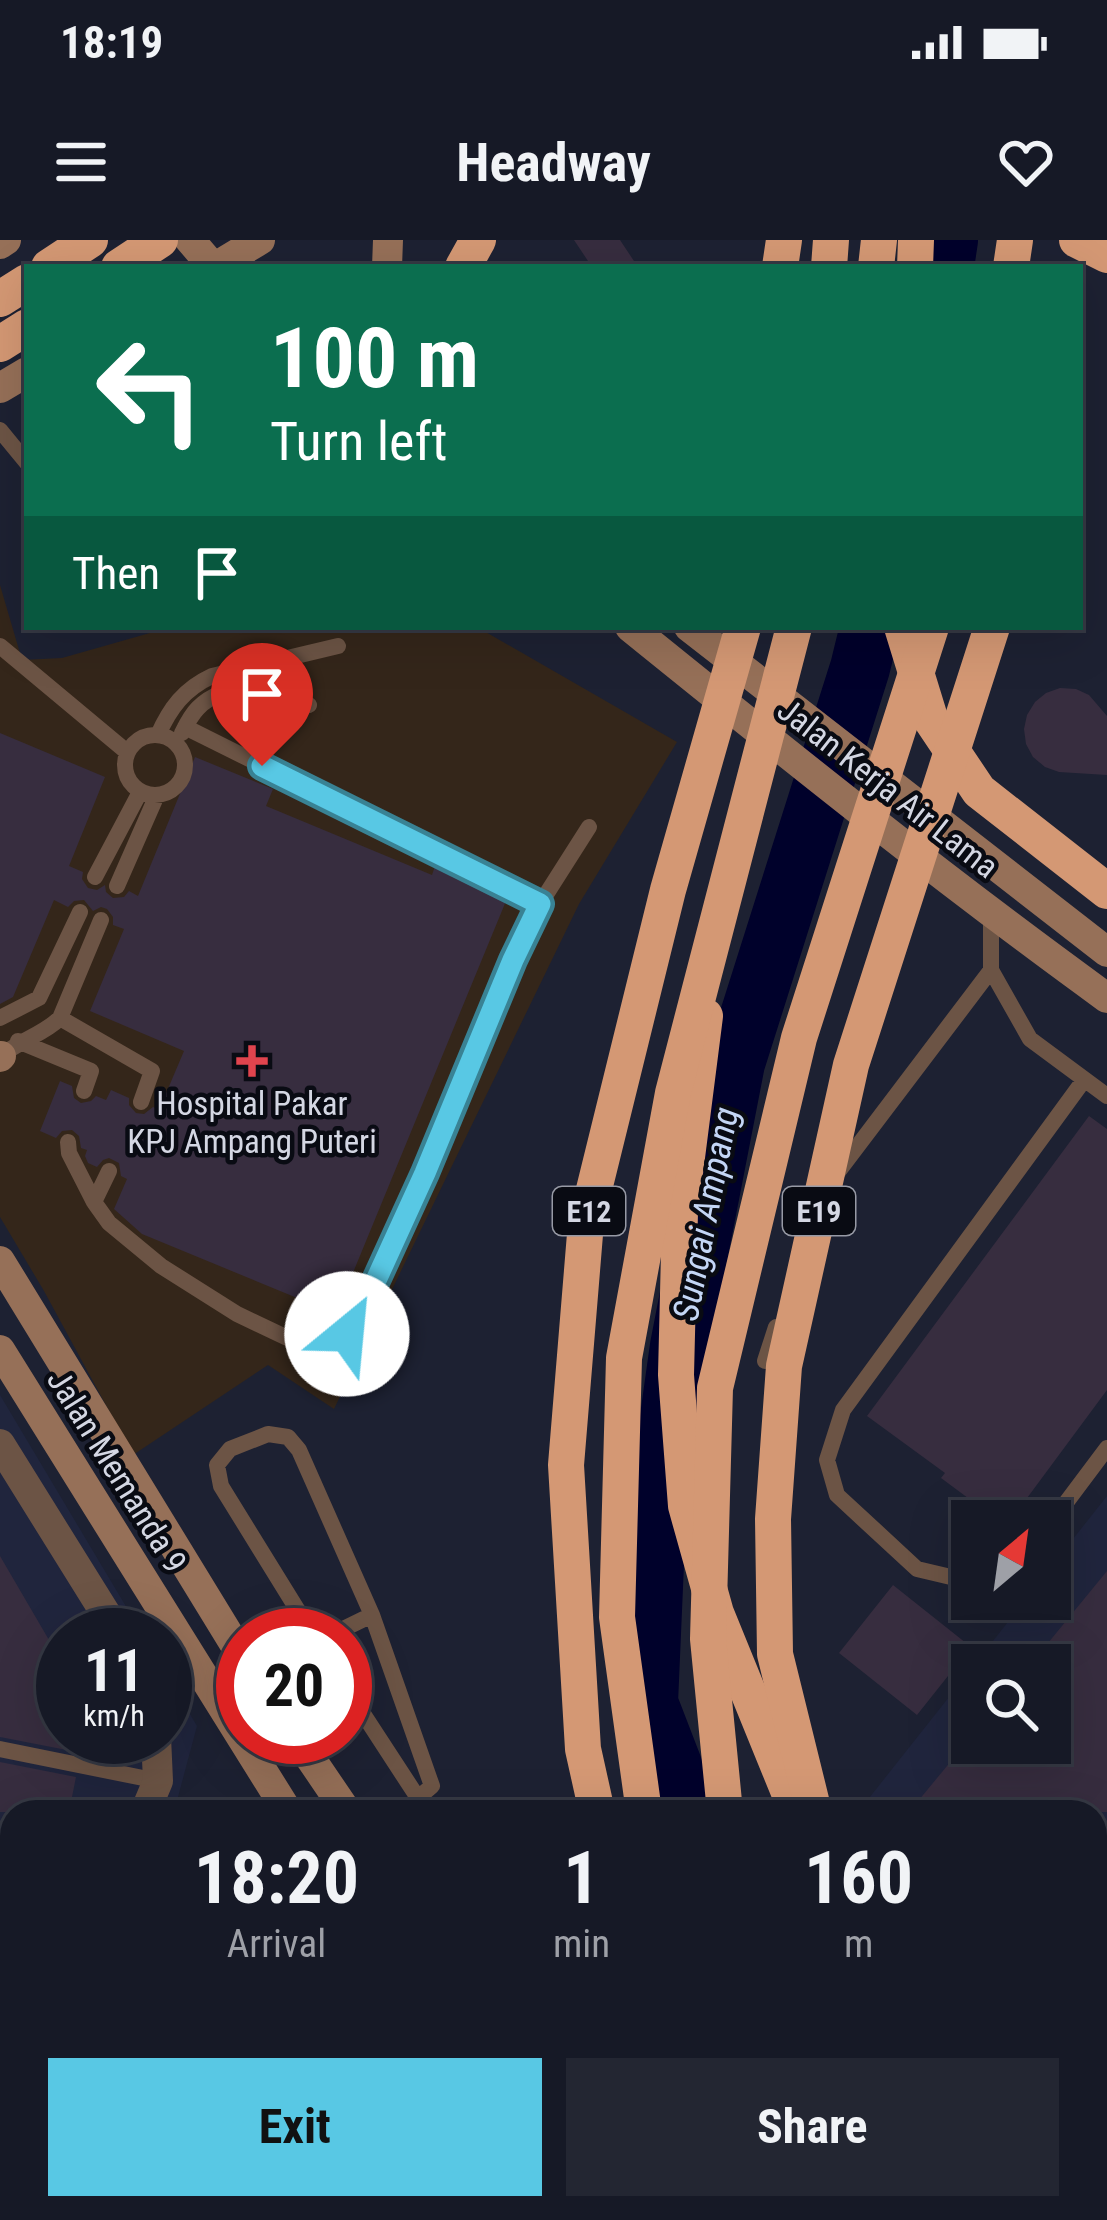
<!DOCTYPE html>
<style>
:root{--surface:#161926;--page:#232632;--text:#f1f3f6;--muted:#9ea0a7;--line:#353843;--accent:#58c8e4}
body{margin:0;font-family:"Roboto Condensed",sans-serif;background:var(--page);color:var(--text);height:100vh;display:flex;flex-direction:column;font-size:45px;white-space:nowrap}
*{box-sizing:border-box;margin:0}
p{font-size:39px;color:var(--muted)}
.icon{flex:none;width:66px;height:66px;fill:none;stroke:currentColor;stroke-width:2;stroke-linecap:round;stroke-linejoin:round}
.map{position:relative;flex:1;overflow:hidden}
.details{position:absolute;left:0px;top:1560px;width:1107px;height:420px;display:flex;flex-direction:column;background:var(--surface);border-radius:36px 36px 0 0;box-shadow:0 12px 48px #0002,0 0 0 3px var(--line)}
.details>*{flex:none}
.hud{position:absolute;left:24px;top:24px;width:1059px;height:366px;border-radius:0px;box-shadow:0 12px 48px #0002,0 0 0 3px var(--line);background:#0b6e4f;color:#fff;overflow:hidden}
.needle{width:78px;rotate:29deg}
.controls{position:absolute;left:951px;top:1260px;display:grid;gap:24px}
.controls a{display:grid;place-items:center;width:120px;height:120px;border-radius:0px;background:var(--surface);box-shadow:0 12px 48px #0002,0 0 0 3px var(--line);font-size:60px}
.speed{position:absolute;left:36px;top:1368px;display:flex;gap:24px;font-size:60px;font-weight:700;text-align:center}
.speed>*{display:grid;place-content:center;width:156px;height:156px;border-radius:50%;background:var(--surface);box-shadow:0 12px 48px #0002,0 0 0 3px var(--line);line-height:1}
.speed small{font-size:30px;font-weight:400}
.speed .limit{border:18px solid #d22;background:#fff;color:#111}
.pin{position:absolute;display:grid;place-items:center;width:102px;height:102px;color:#fff;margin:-123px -51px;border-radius:50% 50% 50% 0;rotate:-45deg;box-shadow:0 0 12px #0007}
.pin .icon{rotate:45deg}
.me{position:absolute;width:132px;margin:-66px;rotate:28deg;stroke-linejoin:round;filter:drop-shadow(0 0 9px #0008)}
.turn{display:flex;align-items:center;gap:42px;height:252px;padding:0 48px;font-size:54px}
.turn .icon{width:156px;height:156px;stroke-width:2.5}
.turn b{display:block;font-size:84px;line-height:102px}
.then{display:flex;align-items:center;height:114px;padding:0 48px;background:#0003;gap:24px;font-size:45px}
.eta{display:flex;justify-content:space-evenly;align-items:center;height:204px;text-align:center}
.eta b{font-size:72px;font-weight:700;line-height:84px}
.action{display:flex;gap:24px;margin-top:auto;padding:24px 48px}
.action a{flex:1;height:138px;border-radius:0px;background:var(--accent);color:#111;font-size:48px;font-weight:700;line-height:138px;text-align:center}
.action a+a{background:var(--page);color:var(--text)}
.status{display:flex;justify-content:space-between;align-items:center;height:84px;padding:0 60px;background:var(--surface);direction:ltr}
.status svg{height:33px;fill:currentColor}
header{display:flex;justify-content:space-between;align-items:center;height:156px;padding:0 48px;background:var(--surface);font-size:54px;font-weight:700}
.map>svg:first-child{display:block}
.built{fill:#20253d}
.medical{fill:#34261a}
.water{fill:#00012b;stroke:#404162;stroke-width:3}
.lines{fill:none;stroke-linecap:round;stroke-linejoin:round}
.river{stroke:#00012b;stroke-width:60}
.building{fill:#372d3f}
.lane{stroke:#6c5445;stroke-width:16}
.street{stroke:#6c5445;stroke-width:30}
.secondary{stroke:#967058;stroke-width:30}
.highway{stroke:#d49874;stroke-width:36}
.highway-bridge{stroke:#d49874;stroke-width:36}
.route-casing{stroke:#398294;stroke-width:30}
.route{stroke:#58c8e4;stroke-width:21}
.health-dot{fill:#e0444e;stroke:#090b13;stroke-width:4.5}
.labels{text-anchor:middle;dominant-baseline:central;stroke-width:9;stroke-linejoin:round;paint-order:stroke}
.shield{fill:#090b13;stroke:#979aa5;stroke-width:3}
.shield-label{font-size:30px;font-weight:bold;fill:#d4d7e3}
.street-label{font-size:33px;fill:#d4d7e3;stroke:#090b13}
.poi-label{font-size:33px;fill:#d4d7e3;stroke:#090b13}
.water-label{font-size:36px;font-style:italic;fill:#c4d6f5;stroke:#090b13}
</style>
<div class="status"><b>18:19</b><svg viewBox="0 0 49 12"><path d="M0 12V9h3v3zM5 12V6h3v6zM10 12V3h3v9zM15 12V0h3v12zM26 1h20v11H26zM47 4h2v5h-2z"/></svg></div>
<header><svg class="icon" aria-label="menu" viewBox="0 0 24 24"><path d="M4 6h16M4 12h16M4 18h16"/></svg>Headway<svg class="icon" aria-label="heart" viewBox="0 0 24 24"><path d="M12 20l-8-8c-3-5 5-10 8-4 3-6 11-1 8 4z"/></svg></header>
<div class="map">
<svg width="1107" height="1980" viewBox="0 0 1107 1980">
<rect width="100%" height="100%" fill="#1d2132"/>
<path class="built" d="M0 1155 143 1395H63V1497H165V1432L197 1486 174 1572H12V1717L0 1725Z
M1107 1256V1883L1095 1898V1572H858L972 1428V1503H1050V1425H974L1026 1359H1050V1328Z
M12 1859V1968H534L543 1980H0V1868Z"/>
<path class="medical" d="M0 345 22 420 62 418 171 387H477L677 502 579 664 334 1169 268 1125 133 1215 44 1051 0 977Z"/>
<path class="water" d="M648 1463 712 1572H665Z
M814 1968H952L958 1980H820Z"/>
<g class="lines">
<path class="river" d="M944 27 948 0
M690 1572 648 1463 656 1277 680 1106 735 823 860 428 870 387"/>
</g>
<path class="building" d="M574 0H620L638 27H592Z
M1060 448 1076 449 1089 455 1107 476V535L1059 532 1045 527 1033 517 1026 504 1024 489 1027 475 1035 462 1046 453Z
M0 493 105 537 69 626 83 632 82 639 88 648 97 650 105 645 106 652 113 658 124 657 129 651 138 656 195 517 273 549 266 566 432 635 435 626 506 661 336 1074 142 994 114 969 127 939 121 936 119 923 109 918 103 920 97 927 88 923 85 916 87 910 81 908 79 896 72 890 62 891 56 898 40 891 60 841 72 846 74 858 81 863 91 861 96 856 106 860 111 850 129 858V865L136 873 144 874 153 867 159 870 184 811 90 771 124 689 113 685V677L107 669 101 667 93 671 84 660 74 661 68 667 54 660 13 757 0 764Z
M1089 876 1107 889V1150L1010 1281H999L941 1238 945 1233 867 1176Z
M0 1316 63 1424V1497H86L82 1513 0 1497Z
M1107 1331V1572H909L966 1503H1050V1425H1030Z
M893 1345 971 1407 917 1475 839 1413Z
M0 1522 76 1537 69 1572H0Z"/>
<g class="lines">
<path class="lane" d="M0 190 27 223
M0 406 127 512
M182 493C186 485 191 475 198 468 227 439 277 447 309 465
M125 525a30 30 0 1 1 60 0a30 30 0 1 1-60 0Z
M158 495C170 468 184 449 212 436L338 406
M95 637 140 552
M117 646 157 555
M540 664 589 587
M991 674V730L1030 799 1107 856
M0 778 39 758 80 672
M60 778 152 831 141 862
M18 801 91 831 84 851
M0 817C19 800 43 795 60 778L101 680
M68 902 69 913 94 962 109 931
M838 932 991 730
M94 962 109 983 161 1026 237 1074 298 1103H332L347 1094 362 1071 426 933 513 720 540 664 185 487
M765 1121 776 1087
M1050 1284 1107 1208
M972 1342 917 1329 837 1255 827 1220 843 1170 1084 840
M313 1395 221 1246 217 1225 230 1209 268 1194 288 1197 299 1210 372 1375 432 1546 418 1558 426 1572
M331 1395 372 1375
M345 1446 418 1558
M0 1509 158 1541
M522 1968 532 1980
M161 1980 177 1968"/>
<path class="street" d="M0 1204 119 1395
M145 1572 158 1541 156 1497
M0 1690 12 1682
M0 1895 12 1886
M471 1980 488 1968"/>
<path class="secondary" d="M190 0 213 27
M0 4 6 0
M215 27 260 0
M387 27 388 0
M0 148 27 132
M630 387C787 514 944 640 1107 758
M689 387 1107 712
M0 817 1 816
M0 1021 243 1418
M0 1110 288 1572
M296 1497 347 1572
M0 1764 12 1755
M0 1819 12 1810
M1095 1962 1107 1948
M574 1968 582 1980
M630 1968 639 1980"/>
<path class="highway" d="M1077 0 1107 15
M49 27 90 0
M119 27 160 0
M463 27 478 0
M780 27 784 0
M829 27 831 0
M876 27 879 0
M915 27 916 0
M1011 27 1015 0
M0 59 27 42
M0 104 27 87
M902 387 930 478 979 551 1107 651
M705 776 680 972 676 1135 686 1266 716 1373 797 1572
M718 1968 723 1980
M768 1968 772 1980
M861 1968 867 1980
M961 1968 967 1980
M1013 1968 1020 1980"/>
<path class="highway-bridge" d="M597 1572 583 1509 566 1225 586 982 668 650 743 387
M644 1572 617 1377 624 1118 673 853 794 387
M725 1572 708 1399 715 1148 799 798 931 387
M814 1572 775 1414 773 1279 784 1126 851 825 992 387"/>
</g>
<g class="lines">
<defs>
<path id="route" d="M262 526 540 664 513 720 425 933 362 1071 347 1094"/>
</defs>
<use href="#route" class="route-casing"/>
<use href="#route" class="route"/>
</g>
<path class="health-dot" d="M246 803h12v12h12v12h-12v12h-12v-12h-12v-12h12z"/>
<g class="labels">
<g class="shield">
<rect x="553" y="947" width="72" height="48" rx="9"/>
<rect x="783" y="947" width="72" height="48" rx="9"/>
</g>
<g class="shield-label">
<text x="589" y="971">E12</text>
<text x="819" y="971">E19</text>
</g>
<g class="street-label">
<text transform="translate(888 548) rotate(38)">Jalan Kerja Air Lama</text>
<text transform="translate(117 1231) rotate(58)">Jalan Memanda 9</text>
</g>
<g class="poi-label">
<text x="252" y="863">Hospital Pakar<tspan x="252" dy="38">KPJ Ampang Puteri</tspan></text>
</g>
<g class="water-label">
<text transform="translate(706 974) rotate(-79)">Sungai Ampang</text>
</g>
</g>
</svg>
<div class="controls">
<a><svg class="needle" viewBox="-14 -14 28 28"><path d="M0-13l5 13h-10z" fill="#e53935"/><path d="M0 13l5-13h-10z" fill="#9ea0a7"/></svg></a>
<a><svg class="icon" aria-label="search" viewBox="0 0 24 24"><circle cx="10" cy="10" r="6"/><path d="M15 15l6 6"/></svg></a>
</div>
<div class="speed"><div>11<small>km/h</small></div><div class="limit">20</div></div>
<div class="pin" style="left:262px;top:526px;background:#d93025"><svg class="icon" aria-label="arrive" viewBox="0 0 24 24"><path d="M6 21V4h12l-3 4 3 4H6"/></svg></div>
<svg class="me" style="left:347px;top:1094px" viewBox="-20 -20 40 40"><circle r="19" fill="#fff"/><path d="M0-13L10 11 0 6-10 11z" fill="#58c8e4"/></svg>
<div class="hud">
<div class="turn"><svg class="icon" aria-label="left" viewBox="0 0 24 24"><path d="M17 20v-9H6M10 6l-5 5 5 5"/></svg><div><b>100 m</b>Turn left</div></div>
<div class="then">Then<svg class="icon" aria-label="arrive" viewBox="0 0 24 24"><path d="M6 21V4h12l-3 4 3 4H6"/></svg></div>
</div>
<section class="details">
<div class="eta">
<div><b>18:20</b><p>Arrival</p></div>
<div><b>1</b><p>min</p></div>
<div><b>160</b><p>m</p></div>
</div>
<div class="action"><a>Exit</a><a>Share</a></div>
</section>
</div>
